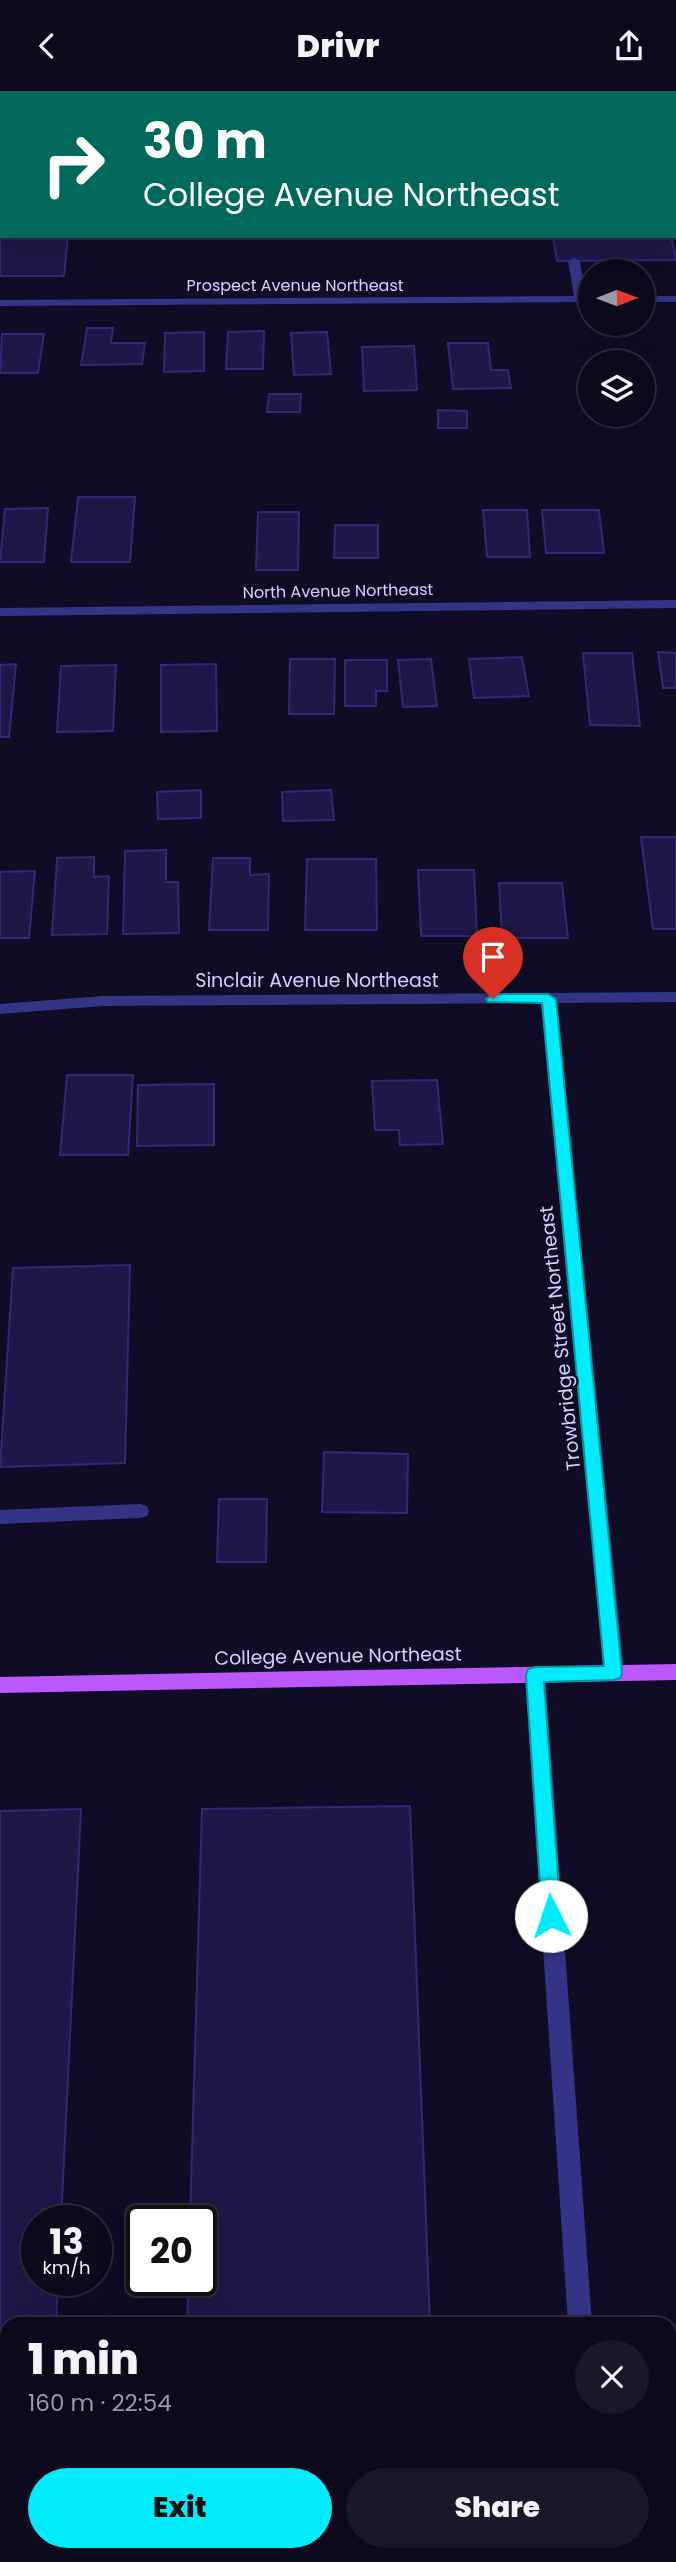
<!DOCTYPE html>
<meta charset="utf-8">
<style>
:root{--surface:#0c091c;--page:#1a1729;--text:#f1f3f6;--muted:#9a9aa3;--line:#2c2a3b;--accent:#00ebfb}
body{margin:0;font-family:Poppins,sans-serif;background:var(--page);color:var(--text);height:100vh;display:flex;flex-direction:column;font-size:26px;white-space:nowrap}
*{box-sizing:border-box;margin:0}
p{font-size:23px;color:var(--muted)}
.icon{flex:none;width:38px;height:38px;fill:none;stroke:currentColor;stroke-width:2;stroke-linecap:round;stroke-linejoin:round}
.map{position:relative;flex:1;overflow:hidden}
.details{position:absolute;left:0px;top:2226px;width:677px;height:245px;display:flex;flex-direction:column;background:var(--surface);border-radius:21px 21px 0 0;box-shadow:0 7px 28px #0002,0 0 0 2px var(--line)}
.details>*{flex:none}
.banner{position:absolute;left:0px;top:0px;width:677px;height:147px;box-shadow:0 7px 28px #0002,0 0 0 2px var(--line);background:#00695c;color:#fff;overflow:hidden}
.needle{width:46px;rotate:89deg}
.tools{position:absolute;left:578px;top:168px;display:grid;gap:14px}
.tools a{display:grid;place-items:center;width:77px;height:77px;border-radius:50%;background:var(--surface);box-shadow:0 7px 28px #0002,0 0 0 2px var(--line);font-size:35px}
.speed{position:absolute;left:21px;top:2114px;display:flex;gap:14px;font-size:35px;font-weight:700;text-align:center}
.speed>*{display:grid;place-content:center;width:91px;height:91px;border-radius:50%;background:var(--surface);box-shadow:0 7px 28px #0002,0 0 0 2px var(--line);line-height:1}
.speed small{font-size:18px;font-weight:400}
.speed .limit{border:4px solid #111;border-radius:10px;background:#fff;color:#111}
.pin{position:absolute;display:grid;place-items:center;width:60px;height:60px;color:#fff;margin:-72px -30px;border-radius:50% 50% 50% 0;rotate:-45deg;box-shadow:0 0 7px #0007}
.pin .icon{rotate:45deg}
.me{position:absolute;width:77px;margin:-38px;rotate:356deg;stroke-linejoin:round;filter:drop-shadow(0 0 5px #0008)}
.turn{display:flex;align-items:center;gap:24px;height:147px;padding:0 28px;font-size:32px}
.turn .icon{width:91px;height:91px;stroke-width:2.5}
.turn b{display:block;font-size:49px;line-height:60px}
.round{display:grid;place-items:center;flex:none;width:74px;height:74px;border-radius:37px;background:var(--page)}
.overview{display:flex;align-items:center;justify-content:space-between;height:119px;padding:0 28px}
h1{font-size:42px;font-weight:800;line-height:52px}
.primary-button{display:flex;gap:14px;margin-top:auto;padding:14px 28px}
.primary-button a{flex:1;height:80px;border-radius:42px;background:var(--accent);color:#111;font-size:28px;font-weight:800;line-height:80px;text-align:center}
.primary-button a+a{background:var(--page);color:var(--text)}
header{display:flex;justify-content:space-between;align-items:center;height:91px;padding:0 28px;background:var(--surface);font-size:32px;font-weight:800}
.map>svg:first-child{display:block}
.building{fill:#1f1747;stroke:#342775;stroke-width:2}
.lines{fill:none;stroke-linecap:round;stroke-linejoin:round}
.minor{fill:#343487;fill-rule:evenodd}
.major{fill:#ba57ff;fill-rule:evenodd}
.route{fill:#00ebfb;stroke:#0099a3;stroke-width:2}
.labels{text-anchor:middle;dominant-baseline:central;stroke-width:5;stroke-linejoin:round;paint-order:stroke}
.far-street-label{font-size:16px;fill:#d4d0ff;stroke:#100c25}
.street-label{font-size:19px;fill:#d4d0ff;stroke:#100c25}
</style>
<header><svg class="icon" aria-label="back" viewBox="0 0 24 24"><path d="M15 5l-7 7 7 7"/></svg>Drivr<svg class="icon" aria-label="share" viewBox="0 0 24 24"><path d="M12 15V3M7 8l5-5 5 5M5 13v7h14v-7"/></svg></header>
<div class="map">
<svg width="676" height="2471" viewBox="0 0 676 2471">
<rect width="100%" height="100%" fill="#100c25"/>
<path class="building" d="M473 0H639V2H474Z
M0 12 2 145H68L64 185H0Z
M553 145H671L676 169 557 170Z
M87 237H113L111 252H145L142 273 81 274Z
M264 240 263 278H226L228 241Z
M204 241V280L164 281 165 242Z
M327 241 331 283 294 284 291 242Z
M2 243H44L38 282H0Z
M448 252H488L491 279H508L511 297 453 298Z
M414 255 417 299 364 300 362 256Z
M269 303H301L300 321H267Z
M438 319 467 320V337H438Z
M78 406H135L130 471H71Z
M48 417 44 471H0L5 418Z
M483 419H527L530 466H487Z
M542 419H599L604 462H546Z
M258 421H299L298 479H256Z
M335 434H378V467H334Z
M658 561 676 562V597H663Z
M583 562H632L640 635 590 634Z
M522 566 529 605 474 607 469 568Z
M290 568H335L334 623H289Z
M431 568 437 615 403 616 398 569Z
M345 569H387V600H376V615H345Z
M16 573 9 646H0V574Z
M216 573 217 640 161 641V574Z
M116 574 113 640 57 641 61 575Z
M201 699V727L158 728 157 701Z
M331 699 334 729 283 730 282 701Z
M641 746H676V838H653Z
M166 759V791H178L179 842 123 843 125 760Z
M94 766V786L109 785 107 843 52 844 57 767Z
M213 767H250V784L269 783 268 839H209Z
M307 768H376L377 839H305Z
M418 779H474L477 845H421Z
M35 780 29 847H0V781Z
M499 792H562L568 847H502Z
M67 984H133L128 1064H60Z
M437 989 443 1053 400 1054 399 1039H375L372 990Z
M214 993V1054L137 1055 138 994Z
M130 1174 125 1372 0 1376 13 1177Z
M324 1361 408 1363 407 1422 322 1421Z
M219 1408H267L266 1471H217Z
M410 1715 430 2233H187L189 2189H201V2130H190L202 1718Z
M81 1718 61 2130H37V2189H58L56 2233H7V2377L0 2378V1720Z"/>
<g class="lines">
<path class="minor" d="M340 0H350V2H340Z
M574 167 580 170 585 205H590V211L0 215V209L574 205 568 170Z
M642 205H676V211H642Z
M676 509V517L0 525V517Z
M676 901V911L556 912 624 1582 621 1588 614 1590 607 1588 604 1582 541 912 103 915 0 923V913L103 905Z
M140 1413 147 1415 149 1420 147 1425 140 1427 0 1433V1419Z
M535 1576 542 1578 545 1584 592 2233H568L525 1584 528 1578Z
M496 2464H521L519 2471H494Z"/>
<path class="major" d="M676 1573V1589L0 1602V1586Z"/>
</g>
<path class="route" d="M493 903H548L556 908 622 1582 620 1587 614 1589 544 1591 561 1825 558 1831 551 1833 544 1831 542 1825 526 1584 528 1578 535 1576 604 1575 542 912 488 911 486 908Z"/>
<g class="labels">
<g class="far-street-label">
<text x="295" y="194">Prospect Avenue Northeast</text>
<text transform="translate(338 500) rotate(-1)">North Avenue Northeast</text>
</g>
<g class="street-label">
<text x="317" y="889">Sinclair Avenue Northeast</text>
<text transform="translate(560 1247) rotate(-96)">Trowbridge Street Northeast</text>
<text transform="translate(338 1565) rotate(-1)">College Avenue Northeast</text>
</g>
</g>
</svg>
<div class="tools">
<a><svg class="needle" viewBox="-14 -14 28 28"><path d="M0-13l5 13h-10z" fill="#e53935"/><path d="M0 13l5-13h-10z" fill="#9a9aa3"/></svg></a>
<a><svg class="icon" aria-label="layers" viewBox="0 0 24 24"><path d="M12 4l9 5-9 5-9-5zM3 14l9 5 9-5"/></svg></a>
</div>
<div class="speed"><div>13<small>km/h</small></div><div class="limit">20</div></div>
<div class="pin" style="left:493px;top:908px;background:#d93025"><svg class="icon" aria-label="arrive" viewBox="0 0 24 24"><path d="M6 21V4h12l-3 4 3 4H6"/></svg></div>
<svg class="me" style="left:551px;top:1825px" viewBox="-20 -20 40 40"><circle r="19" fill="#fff"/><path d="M0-13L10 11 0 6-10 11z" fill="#00ebfb"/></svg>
<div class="banner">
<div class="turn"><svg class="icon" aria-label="right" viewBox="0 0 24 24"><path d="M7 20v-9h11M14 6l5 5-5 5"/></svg><div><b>30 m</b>College Avenue Northeast</div></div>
</div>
<section class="details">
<div class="overview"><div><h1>1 min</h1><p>160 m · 22:54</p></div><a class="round"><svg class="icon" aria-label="close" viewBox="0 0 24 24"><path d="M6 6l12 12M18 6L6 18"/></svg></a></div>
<div class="primary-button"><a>Exit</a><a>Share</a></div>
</section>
</div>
